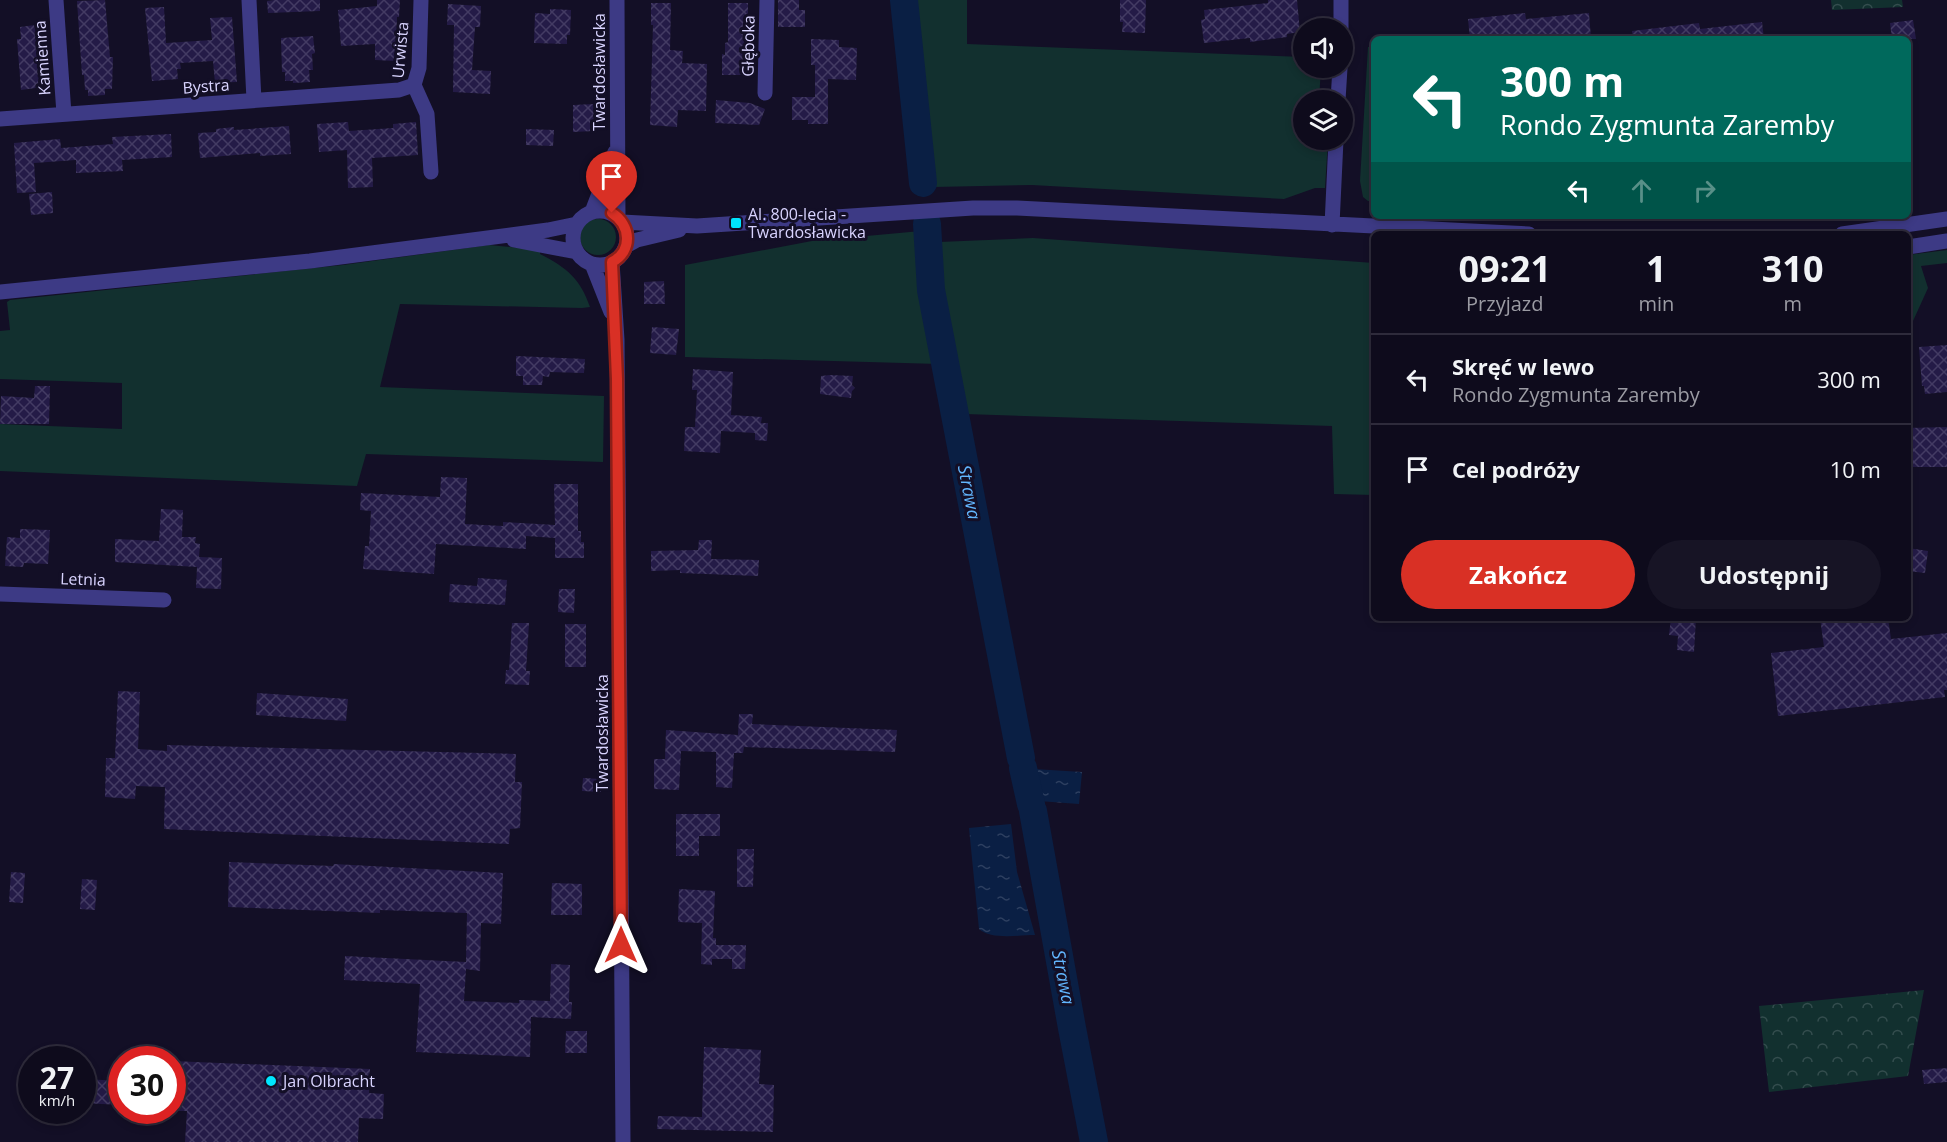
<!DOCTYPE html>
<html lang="pl">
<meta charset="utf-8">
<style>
:root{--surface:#0e0b1c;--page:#171425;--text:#f1f3f6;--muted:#9b9ba3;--line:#2e2b3b;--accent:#d93025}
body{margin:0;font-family:"Open Sans",sans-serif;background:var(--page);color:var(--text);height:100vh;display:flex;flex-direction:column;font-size:22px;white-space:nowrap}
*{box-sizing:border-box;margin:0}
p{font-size:20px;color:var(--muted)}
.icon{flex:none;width:33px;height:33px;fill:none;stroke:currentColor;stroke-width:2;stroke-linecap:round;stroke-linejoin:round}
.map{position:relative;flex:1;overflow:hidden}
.details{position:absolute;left:1371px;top:231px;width:540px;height:390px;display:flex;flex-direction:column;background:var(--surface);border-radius:9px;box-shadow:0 3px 9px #0003,0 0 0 2px var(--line)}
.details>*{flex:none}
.top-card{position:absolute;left:1371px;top:36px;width:540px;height:183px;border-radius:9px;box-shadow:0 3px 9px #0003,0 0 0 2px var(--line);background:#00695c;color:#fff;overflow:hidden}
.tools{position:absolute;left:1293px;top:18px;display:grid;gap:12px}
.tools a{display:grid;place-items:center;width:60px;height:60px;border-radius:50%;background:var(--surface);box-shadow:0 3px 9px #0003,0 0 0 2px var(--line);font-size:30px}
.speed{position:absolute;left:18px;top:1046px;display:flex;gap:12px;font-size:30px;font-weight:700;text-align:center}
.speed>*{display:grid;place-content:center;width:78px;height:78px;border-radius:50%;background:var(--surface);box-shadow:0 3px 9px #0003,0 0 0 2px var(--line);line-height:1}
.speed small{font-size:15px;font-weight:400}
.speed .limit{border:9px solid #d22;background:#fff;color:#111}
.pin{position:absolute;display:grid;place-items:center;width:51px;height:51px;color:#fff;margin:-62px -26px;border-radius:50% 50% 50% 0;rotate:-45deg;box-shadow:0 0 6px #0007}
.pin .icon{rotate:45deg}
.me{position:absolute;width:66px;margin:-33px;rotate:0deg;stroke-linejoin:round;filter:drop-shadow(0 0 4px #0008)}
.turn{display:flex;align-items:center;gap:21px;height:126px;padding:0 30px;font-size:27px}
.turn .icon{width:78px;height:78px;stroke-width:2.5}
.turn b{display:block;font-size:42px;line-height:51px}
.lanes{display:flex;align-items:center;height:57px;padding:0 30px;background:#0003;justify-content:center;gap:30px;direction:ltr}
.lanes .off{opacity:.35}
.eta{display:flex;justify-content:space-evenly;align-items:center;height:102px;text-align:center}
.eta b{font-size:36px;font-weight:700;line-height:42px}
.primary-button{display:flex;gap:12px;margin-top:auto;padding:12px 30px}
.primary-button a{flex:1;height:69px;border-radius:36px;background:var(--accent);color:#fff;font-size:24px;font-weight:700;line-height:69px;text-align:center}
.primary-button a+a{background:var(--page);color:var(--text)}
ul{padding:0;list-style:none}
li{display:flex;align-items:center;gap:18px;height:90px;padding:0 30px;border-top:2px solid var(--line)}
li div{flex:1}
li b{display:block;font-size:22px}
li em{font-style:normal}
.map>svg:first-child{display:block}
.green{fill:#12302f}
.forest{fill:url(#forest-crowns)}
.water{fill:url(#water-ripples)}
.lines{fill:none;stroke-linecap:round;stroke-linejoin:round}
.river{stroke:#0a1f44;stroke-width:28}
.building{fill:url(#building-cross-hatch)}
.minor{stroke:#3d3a85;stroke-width:15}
.route-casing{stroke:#8d1f18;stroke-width:15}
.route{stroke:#d93025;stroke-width:10}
.poi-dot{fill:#00e5ff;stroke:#130f26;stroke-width:2}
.labels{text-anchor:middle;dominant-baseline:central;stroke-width:6;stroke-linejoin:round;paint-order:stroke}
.street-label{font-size:16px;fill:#d9d4ff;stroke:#130f26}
.poi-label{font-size:16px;fill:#d9d4ff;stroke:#130f26;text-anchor:start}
.water-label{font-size:18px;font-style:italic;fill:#62b6ff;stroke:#130f26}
</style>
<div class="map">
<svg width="1947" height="1142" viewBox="0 0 1947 1142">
<defs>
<pattern id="forest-crowns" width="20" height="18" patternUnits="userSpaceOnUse" patternTransform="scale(1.5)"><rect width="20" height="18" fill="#12302f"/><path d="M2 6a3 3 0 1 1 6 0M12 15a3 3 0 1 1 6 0" fill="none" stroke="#344d4e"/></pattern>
<pattern id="water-ripples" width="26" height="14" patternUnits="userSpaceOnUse" patternTransform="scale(1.5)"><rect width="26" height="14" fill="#0a1f44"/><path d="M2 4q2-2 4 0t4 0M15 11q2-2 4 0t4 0" fill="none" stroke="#2d3f60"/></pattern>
<pattern id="building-cross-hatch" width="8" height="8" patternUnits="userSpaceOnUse" patternTransform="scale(1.5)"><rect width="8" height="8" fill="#241b47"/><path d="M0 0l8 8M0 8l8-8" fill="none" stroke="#433b63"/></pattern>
</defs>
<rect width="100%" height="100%" fill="#130f26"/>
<path class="green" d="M914 0H967V44L1303 57 1304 68H1321L1319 100H1304V140H1328L1325 188H1315L1284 199 1032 185 933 187 934 177Z
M1368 47H1374V201H1368L1363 197 1360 181Z
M580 237a18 18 0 1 1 36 0a18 18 0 1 1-36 0Z
M921 231 923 261 939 364 685 357V265L812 241Z
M1033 238 1374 263V495L1334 494 1332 426 965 414 941 294 939 242Z
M489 245 540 250V254C567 268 580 278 590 307L582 308 400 304 380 387 604 396 603 462 366 454 357 486 0 471V424L122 429V383L0 379V331L10 330 7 302 10 300 343 265Z
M1947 250V263L1921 266 1928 288 1908 332V255Z"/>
<path class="forest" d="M1831 0H1902L1903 7 1832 10Z
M1924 990 1908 1076 1769 1092 1759 1006Z"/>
<path class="water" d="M1034 769 1082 772 1079 804 1039 801Z
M1011 824 1017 872 1035 935C1019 935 991 940 979 929L969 828Z"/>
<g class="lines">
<path class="river" d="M904 0 923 183
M927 224 931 290 1021 758
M1023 768 1031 804
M1033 811 1072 1028 1094 1142"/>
</g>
<path class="building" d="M105 0 110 57H113L112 89H105V95L88 96V90H85L84 75H82L77 1Z
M274 0H320V11L268 13 267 1Z
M377 0H400L399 17H397L396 61 375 60V44L341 46 338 10 377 6Z
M778 0H799V10H805V27H778Z
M1120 0H1146L1145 33 1122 32 1123 22H1120Z
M1268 0H1297L1300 32 1287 34V37L1250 42V38L1204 43 1201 20 1205 19 1204 10 1268 3Z
M651 3H671L670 50 683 51 682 63 707 64 706 111 678 110 677 127 650 125 653 25H651Z
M728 3H748V42L749 50H752V65H749V75H722V54L725 55V43L728 42Z
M448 4 481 6 480 27H475L472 70 491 71 490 94 453 92 454 25H447Z
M164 7 166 43 212 40 210 18 232 17 237 82 215 83 213 61 180 63 181 69H177L178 79 152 81 145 8Z
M550 9 571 10 570 35H567V44L534 43 535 13 550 14Z
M1525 13 1526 19 1589 13 1591 39H1470L1468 19Z
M1913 20 1916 39H1892L1890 23Z
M1762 22 1764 39H1633L1632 31 1699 23 1700 29Z
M35 25 39 66H41L43 87 21 90 17 39H21L20 27Z
M313 36 315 53 312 54 313 70H309L310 82 293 83V81H285V72H282L281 38Z
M811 39 839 40V47L857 48 856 80 828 79V124H808V120H792V97H815V65H811Z
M716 100 750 103 765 109 759 125 715 123Z
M594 104 595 131 573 132V105Z
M348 122 349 131 393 128V124L416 122 418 155 372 158 373 187 348 188 347 150 319 152 317 124Z
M289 126 291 154 260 156V153L200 158 198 133 216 132V129L234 127V130Z
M526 129 554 130 553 146 526 145Z
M171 134 172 157 122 160 123 171 76 173V160L34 163 36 192 17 193 14 143 60 139 61 148 113 144 112 137Z
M52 192 53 213 31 215 29 194Z
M664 281 665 304H644V282Z
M652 327 679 329 676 355 650 353Z
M1947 345V392L1925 394 1924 386H1922L1919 347Z
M516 356 585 359 584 373 550 372 549 377 543 376 542 385H523V376H516Z
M693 369 733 372 731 415 762 417 761 423H768L767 441 755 440V433L721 431 720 453 684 451 685 427H695L697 390H692Z
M830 375 853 376 852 385 855 388 852 391 851 398 820 394 821 376Z
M35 386H50L49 424H0L1 396 34 398Z
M1947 427V467H1908V428Z
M441 477 467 478 465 524 503 526V522L555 525 554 484H578V531H581V542H584V558H555V538L526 536V549L436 544 434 574 363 569 365 546H369L371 511 360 510 361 493 440 497Z
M161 509 183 510 182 537H196L195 543 200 544 199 557 222 558 221 589 196 588 197 567 115 562V539L159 541Z
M20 529 50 530 48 564 24 563 23 567 5 566 7 537 20 538Z
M699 540H712L711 559 759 560 758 576 680 573V570L651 571V551L698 550Z
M1908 548 1928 551 1925 573 1908 571Z
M478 578 507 580 505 605 449 602 450 584 477 586Z
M559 589H575L574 613 558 612Z
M1671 618H1696L1694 652 1677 650 1678 636 1669 635Z
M1820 618H1888L1891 639 1947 633V690H1944L1945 697 1778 716 1771 653 1824 647Z
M512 623H529L526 671H530L529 685 505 684 506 670H509Z
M565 624H586V667H565Z
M118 691 140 692 138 749 167 751V745L516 754 515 782H522L520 828 510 829 509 844 164 829 165 787 136 786 135 799 105 797 106 758H115Z
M257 693 348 699 346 721 256 715Z
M739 714H753L752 724 897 730 895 752 744 747 743 753H734L732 788 716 787V752L681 751 679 790 654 789V759H665L666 730 738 735Z
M583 778 601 779V792L582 791Z
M676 814H720V836H699V856H676Z
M737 849H754L753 887H737Z
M229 862 333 866 334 864 503 873 501 924 481 923 480 971 466 969 464 1001 519 1003V1000L550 1001 551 964 570 965 569 1002H572L571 1019 531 1017 530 1057 416 1052 420 984 344 980 345 956 466 962 467 913 380 910V913L228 907Z
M11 872 25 873 23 903 9 902Z
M82 879 97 880 95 910 80 909Z
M552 883 582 884V915H551Z
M679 889 715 891 713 938H716V945H746L745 969H732V959H712V965L701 964 702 923 678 922Z
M566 1031H587V1053H565Z
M704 1047 761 1050 759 1084 774 1085 773 1132 657 1129 658 1116 702 1117Z
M172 1061 370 1069 369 1093 384 1094 383 1119 359 1118 358 1142H185L187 1111H172Z
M1947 1068V1082L1924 1084 1922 1070Z
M83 1079 122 1081V1105L82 1103Z"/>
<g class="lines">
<path class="minor" d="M56 0 64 114
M249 0 254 100
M421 0 419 68 414 85 427 114 431 172
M617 0 618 217
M1341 0V28
M765 93 767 0
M1338 100 1340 68
M0 119 399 90 414 85
M573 238a27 27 0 1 1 54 0a27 27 0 1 1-54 0Z
M592 212 615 152
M622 222 697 226 973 208H1017L1529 234
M1332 225 1336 140
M1842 234 1947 219
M514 240 577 252
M626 246 637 240 679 230
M1908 247 1947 241
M612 262 617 340 618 458 623 1142
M592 264 611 312
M0 292 310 261 548 230 577 224
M0 594 164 600"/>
</g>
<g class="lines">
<defs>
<path id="route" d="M612 213C631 225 633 251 612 262L617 379 621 945"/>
</defs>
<use href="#route" class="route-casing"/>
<use href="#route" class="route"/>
</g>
<g class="poi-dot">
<rect x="730" y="217" width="12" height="12" rx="3"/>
<circle cx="271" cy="1081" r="6"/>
</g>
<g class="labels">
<g class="street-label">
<text transform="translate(748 46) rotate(-89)">Głęboka</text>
<text transform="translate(400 50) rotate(-85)">Urwista</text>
<text transform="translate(42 58) rotate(-94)">Kamienna</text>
<text transform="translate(599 72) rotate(-90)">Twardosławicka</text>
<text transform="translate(206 86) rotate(-4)">Bystra</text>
<text transform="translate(83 579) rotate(2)">Letnia</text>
<text transform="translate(602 733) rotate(-90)">Twardosławicka</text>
</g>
<g class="poi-label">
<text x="748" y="214">Al. 800-lecia -<tspan x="748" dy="18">Twardosławicka</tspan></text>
<text x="283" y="1081">Jan Olbracht</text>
</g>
<g class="water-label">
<text transform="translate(970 492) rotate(79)">Strawa</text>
<text transform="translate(1064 977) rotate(79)">Strawa</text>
</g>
</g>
</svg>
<div class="tools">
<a><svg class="icon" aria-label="sound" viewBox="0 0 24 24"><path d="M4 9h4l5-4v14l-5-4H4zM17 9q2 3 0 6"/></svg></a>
<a><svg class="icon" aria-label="layers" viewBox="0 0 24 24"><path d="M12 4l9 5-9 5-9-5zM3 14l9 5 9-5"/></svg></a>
</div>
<div class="speed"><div>27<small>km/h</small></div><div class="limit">30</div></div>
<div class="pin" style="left:612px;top:213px;background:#d93025"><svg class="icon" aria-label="arrive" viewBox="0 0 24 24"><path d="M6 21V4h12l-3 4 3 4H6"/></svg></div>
<svg class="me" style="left:621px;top:945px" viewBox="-20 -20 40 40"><path d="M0-17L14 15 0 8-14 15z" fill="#d93025" stroke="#fff" stroke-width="4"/></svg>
<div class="top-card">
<div class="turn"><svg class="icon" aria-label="left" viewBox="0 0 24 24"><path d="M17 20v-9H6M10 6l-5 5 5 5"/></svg><div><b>300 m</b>Rondo Zygmunta Zaremby</div></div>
<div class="lanes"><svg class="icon" aria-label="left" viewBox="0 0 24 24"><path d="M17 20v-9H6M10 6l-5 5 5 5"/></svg><svg class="icon off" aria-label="ahead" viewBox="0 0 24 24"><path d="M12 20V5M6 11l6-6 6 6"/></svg><svg class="icon off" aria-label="right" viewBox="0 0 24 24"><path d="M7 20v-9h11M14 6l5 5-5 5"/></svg></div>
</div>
<section class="details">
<div class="eta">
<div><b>09:21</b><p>Przyjazd</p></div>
<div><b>1</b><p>min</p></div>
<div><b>310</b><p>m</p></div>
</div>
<ul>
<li><svg class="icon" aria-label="left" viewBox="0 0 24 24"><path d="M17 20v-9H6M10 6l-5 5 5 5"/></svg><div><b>Skręć w lewo</b><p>Rondo Zygmunta Zaremby</p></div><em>300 m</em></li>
<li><svg class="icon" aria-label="arrive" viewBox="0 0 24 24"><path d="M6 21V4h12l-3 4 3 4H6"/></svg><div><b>Cel podróży</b></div><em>10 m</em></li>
</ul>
<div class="primary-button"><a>Zakończ</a><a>Udostępnij</a></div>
</section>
</div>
